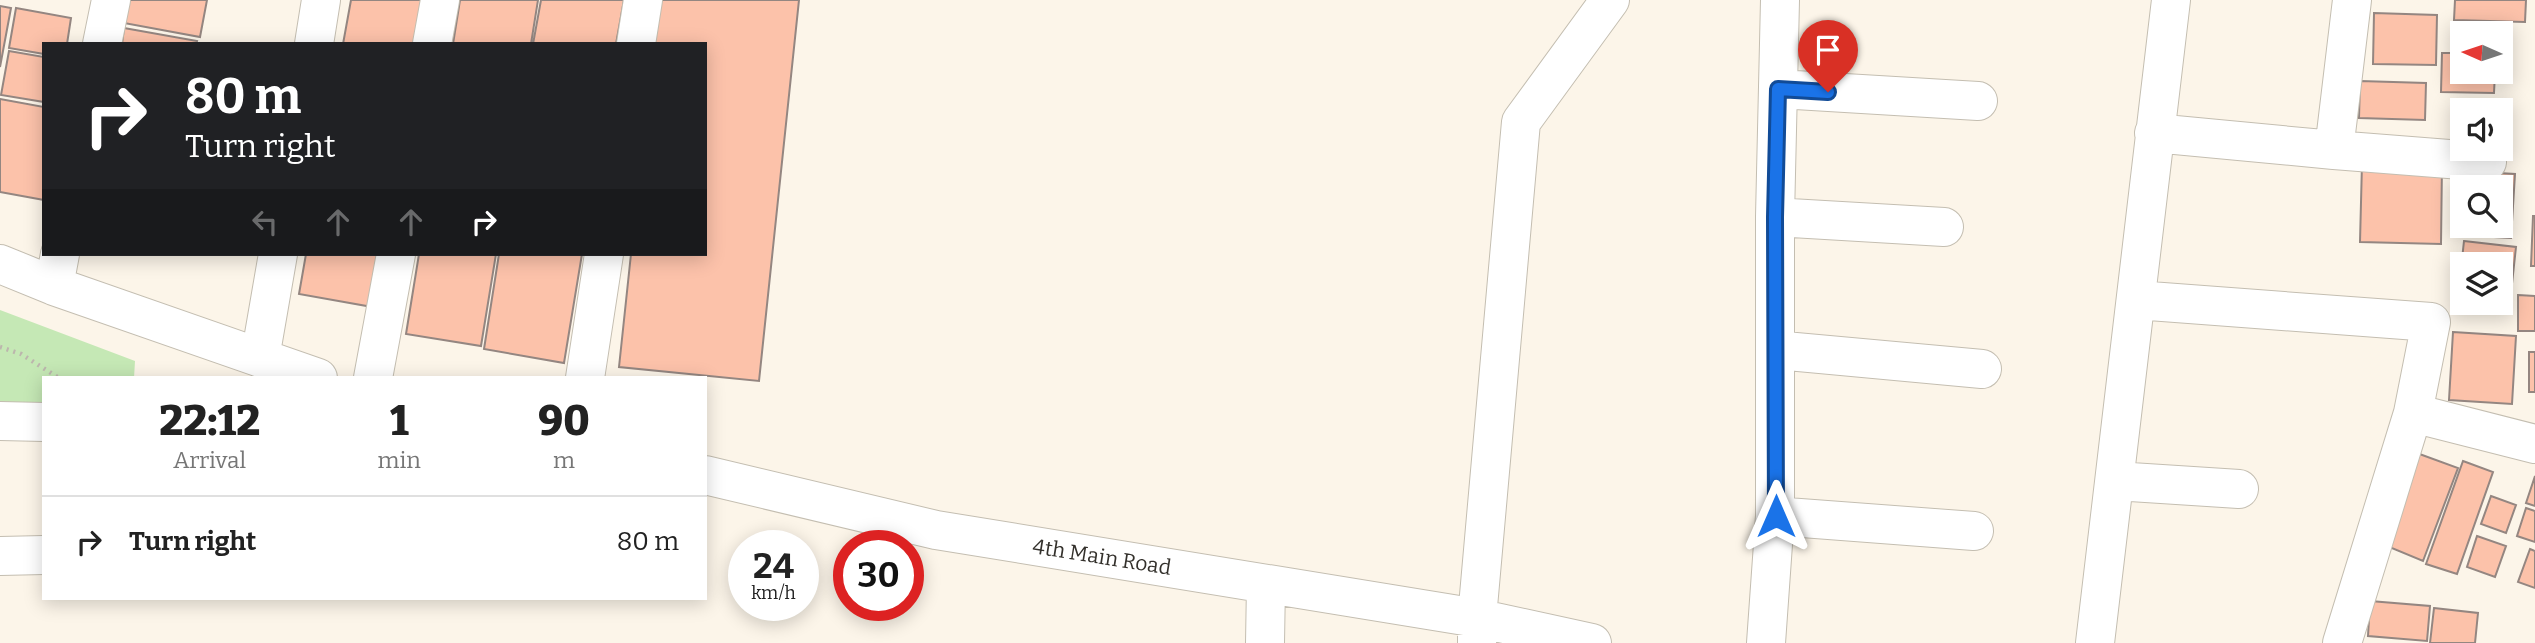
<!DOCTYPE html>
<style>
:root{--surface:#fff;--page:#f6f6f6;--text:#222;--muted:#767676;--line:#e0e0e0}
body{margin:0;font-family:Bitter,serif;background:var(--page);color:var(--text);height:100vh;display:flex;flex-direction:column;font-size:26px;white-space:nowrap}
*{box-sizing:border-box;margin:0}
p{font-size:23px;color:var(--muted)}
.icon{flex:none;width:38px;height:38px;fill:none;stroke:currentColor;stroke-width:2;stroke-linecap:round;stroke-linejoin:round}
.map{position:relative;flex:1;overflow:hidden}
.sheet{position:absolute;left:42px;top:376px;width:665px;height:224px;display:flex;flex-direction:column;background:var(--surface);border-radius:0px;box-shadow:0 4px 18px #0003}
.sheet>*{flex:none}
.guide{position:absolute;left:42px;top:42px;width:665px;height:214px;border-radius:0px;box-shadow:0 4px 18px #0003;background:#202124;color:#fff;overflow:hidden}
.needle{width:46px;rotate:273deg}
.buttons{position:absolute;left:2450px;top:21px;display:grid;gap:14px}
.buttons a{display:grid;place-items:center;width:63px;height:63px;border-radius:0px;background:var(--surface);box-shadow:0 4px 18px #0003;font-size:35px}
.speed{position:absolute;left:728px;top:530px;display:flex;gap:14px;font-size:35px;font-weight:700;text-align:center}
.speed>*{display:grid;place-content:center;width:91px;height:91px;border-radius:50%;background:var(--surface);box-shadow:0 4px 18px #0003;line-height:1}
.speed small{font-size:18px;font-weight:400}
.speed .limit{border:10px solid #d22;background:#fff;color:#111}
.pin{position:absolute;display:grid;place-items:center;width:60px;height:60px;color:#fff;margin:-72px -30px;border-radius:50% 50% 50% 0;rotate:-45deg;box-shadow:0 0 7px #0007}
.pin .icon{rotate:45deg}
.me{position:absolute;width:77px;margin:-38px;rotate:0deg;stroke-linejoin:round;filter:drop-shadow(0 0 5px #0008)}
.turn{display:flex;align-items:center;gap:24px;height:147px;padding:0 28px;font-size:32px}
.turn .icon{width:91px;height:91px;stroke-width:2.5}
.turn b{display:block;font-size:49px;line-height:60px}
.lanes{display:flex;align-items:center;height:66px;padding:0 28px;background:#0003;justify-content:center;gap:35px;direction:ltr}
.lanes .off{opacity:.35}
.eta{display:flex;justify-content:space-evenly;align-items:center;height:119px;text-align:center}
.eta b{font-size:42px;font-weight:800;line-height:49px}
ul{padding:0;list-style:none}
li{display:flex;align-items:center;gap:21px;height:91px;padding:0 28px;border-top:2px solid var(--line)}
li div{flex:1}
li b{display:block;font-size:26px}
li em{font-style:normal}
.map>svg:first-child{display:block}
.green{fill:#c5e8b5}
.building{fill:#fcc2aa;stroke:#948681;stroke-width:2;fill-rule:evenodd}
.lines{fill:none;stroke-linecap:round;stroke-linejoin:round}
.minor-casing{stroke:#c4beb1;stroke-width:40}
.path{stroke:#bcb6ad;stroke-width:4.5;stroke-dasharray:2 5;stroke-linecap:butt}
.minor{stroke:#fff;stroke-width:38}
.route-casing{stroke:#114b97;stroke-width:18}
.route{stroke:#1a73e8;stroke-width:12}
.labels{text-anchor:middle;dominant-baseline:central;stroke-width:5;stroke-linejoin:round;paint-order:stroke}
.street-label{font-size:21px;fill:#34312c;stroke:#fff}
</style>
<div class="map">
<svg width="2535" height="643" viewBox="0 0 2535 643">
<rect width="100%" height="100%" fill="#fcf5e9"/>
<path class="green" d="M0 310 135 361 134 378H44V407L0 409Z"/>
<path class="building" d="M129 0H207L200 37 124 23Z
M351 0H433L426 44H343Z
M460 0H538L531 44H453Z
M541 0H624L616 44H533Z
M658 0H799L759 381 619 367 631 254H705V44H653Z
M2455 0H2526L2525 22 2454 20Z
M0 6 11 8 0 67Z
M16 8 71 18 67 44H44V54L9 48Z
M2374 13 2437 15 2436 65 2373 64Z
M124 28 197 41 196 44H122Z
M9 51 44 57V102L1 95Z
M2442 53H2462V72H2495L2494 93 2441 92Z
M2360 81 2426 83 2425 120 2359 118Z
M0 99 44 107V200L0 192Z
M2362 163 2442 164 2441 244 2360 242Z
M2462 171 2515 174 2511 238 2458 235ZM2462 187H2501V226H2462Z
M2533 216H2535V266H2531Z
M2464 241 2516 247 2509 311 2457 305ZM2462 264H2501V303H2462Z
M306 254H388L378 308 299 294Z
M419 254H496L481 346 406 334Z
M499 254H582L564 363 484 349Z
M2518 295 2535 296V331H2518Z
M2453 332 2516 336 2512 404 2449 400Z
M2529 352H2535V392H2529Z
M2414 452 2458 468 2423 561 2382 544Z
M2463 461 2493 472 2457 574 2426 564Z
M2535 476V506L2526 503Z
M2491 496 2516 505 2506 533 2481 524Z
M2526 508 2535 511V542L2517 536Z
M2477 536 2506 546 2495 577 2467 567Z
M2530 549 2535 551V588L2518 582Z
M2370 601 2430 606 2427 641 2368 636Z
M2434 608 2478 613 2475 643H2430Z"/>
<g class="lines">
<defs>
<path id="minor" d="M102 44 111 0
M314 44 321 0
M432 44 440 0
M636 44 643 0
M1778 89 1978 101
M2154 133 2334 150 2352 0
M2334 150 2487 162
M1775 217 1944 227
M0 264 54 286 318 378
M54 286 60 254
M2136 300 2431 322 2413 413 2342 643
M1775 350 1982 369
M260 358 278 254
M373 378 396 254
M585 378 604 254
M2413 413 2535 444
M0 421 44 422
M705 475 936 530 1477 618V643
M2115 481 2239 489
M1775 516 1974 531
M0 556 44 555
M1265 643 1266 584
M1592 643 1477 618 1521 122 1610 0
M1766 643 1775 516V217L1780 0
M2095 643 2171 0"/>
</defs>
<use href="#minor" class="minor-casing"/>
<path class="path" d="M0 347 21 354 59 378"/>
<use href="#minor" class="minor"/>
</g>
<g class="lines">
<defs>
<path id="route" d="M1776 516 1775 217 1778 89 1828 92"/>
</defs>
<use href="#route" class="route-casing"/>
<use href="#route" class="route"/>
</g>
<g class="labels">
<g class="street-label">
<text transform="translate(1102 557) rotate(9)">4th Main Road</text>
</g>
</g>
</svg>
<div class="buttons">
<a><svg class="needle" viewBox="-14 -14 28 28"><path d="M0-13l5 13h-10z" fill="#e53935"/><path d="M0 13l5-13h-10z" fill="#767676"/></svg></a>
<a><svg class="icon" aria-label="sound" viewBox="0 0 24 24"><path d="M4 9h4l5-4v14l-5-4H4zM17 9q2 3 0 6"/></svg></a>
<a><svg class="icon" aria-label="search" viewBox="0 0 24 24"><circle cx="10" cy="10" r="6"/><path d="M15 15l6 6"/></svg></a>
<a><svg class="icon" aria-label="layers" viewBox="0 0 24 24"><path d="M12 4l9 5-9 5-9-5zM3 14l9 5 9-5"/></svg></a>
</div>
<div class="speed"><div>24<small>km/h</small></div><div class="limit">30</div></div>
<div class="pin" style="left:1828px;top:92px;background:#d93025"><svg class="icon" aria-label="arrive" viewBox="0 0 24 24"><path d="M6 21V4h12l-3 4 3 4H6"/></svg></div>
<svg class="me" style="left:1776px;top:516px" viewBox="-20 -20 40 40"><path d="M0-17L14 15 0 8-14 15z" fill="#1a73e8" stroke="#fff" stroke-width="4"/></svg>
<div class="guide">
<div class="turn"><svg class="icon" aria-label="right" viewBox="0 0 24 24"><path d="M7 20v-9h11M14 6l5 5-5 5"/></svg><div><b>80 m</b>Turn right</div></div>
<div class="lanes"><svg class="icon off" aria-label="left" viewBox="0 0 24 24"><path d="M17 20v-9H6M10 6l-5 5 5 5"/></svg><svg class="icon off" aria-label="ahead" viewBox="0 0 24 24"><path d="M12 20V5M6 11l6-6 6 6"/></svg><svg class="icon off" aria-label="ahead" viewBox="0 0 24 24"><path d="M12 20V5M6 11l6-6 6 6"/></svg><svg class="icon" aria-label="right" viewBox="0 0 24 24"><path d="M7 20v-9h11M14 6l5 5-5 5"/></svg></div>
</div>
<section class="sheet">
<div class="eta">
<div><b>22:12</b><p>Arrival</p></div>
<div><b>1</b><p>min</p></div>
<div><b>90</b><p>m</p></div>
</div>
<ul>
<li><svg class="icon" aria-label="right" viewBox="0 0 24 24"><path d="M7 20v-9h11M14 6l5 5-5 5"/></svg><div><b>Turn right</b></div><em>80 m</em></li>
</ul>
</section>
</div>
